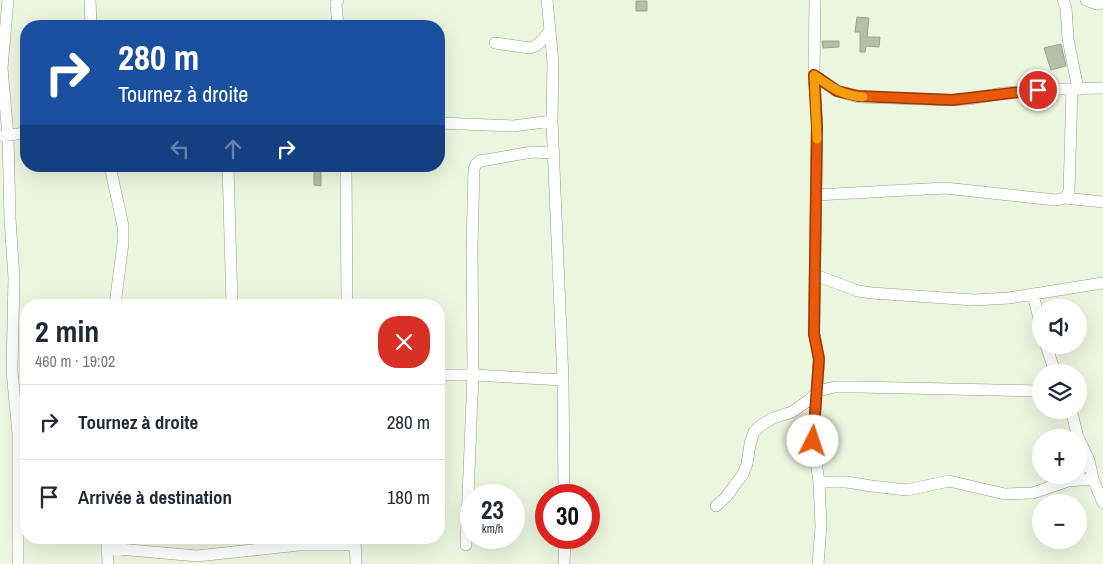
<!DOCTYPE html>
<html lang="fr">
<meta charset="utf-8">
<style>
:root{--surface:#fff;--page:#f6f6f7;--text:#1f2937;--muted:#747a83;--line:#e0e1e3}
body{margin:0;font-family:"Archivo Narrow",sans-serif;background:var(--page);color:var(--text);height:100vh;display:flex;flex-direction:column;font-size:19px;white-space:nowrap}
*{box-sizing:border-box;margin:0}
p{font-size:16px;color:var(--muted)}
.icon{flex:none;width:28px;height:28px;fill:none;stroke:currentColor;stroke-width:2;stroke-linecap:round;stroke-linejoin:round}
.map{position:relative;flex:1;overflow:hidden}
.sheet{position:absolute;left:20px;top:299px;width:425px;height:245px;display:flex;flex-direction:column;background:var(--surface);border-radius:20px;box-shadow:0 5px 20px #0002}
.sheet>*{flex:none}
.guide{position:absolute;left:20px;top:20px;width:425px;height:152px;border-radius:20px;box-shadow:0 5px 20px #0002;background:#1a4fa0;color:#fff;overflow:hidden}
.controls{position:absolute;left:1032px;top:299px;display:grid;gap:10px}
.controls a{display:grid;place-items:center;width:55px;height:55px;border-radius:50%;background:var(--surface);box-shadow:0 5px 20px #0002;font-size:25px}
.speed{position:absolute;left:460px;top:484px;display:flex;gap:10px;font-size:25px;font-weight:700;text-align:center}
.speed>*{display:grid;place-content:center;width:65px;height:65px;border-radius:50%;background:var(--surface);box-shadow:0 5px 20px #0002;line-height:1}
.speed small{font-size:12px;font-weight:400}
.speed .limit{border:8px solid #d22;background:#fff;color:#111}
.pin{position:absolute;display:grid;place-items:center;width:42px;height:42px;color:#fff;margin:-21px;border:2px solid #fff;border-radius:50%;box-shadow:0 1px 5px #0007}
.me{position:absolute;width:55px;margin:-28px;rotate:4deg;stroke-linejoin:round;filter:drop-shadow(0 0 4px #0008)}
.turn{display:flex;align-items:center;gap:18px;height:105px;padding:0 15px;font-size:22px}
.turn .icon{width:65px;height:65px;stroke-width:2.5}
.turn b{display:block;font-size:35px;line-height:42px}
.lanes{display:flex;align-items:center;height:48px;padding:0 15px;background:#0003;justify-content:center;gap:25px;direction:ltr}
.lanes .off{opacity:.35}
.round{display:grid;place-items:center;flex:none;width:52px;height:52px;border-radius:20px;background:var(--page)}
.head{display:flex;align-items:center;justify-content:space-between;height:85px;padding:0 15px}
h1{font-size:30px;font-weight:700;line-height:38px}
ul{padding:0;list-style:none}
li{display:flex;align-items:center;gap:15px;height:75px;padding:0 15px;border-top:1px solid var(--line)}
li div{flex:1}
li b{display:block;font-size:19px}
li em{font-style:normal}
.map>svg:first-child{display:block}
.building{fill:#b5bea8;stroke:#9ba38e}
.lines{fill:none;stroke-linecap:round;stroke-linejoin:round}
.minor-casing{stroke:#949c86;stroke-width:12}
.minor{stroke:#fff;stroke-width:11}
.route-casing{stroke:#983908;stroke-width:12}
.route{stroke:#ea580c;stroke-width:9}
.slow{stroke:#f59e0b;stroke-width:9}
</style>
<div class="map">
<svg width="1103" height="564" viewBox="0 0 1103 564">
<rect width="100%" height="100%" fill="#ecf5de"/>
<path class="building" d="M636 1H647V11H636Z
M857 17 869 18 867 37H880L879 47 866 46 865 52H860V32H855Z
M822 41H839V47L823 48Z
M1061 44 1066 66 1051 70 1044 48Z
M321 170V186L314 185V171Z"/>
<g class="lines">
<defs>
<path id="minor" d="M8 0 2 68 8 136 10 219 14 278 12 371 18 434V564
M90 0 91 26
M547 0 553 62 552 121 563 380 564 495
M815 0 814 75 817 126 814 333 819 359 813 441 819 482 821 526 818 564
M1063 0 1066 8 1068 39 1078 89
M1086 0 1097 4 1103 3
M338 26 336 4 338 0
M495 43 530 48C539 46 544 38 550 30
M814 75 837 91 858 97 952 100 969 99 1003 93 1055 89 1103 88
M439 123 513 126 552 121
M0 136 26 133
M554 153 532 152 480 161 476 164 474 169 472 246 473 375 563 380
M110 166 123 226V243L115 305
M228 166 232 305
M346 166 347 305
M816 195 945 188 1056 200 1065 198 1069 192 1072 89
M1065 198 1103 202
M815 275 858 291 872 293 974 300 1009 298 1103 283
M1033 294 1041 327
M1046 345 1055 372
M439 375H473L466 545
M1069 410 1073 417 1078 438
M1079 439 1089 460 1093 479 1103 503
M1079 471 1089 460
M819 482H847L871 486 907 490 949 481 1005 494 1033 493 1068 481 1093 479
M716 506 726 497 743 474 747 464 750 444 754 432 760 426 773 418 792 412 809 400 818 391 835 387H859L1041 391
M107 538 108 564
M355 538 356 564
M108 548 197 556 299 545H355
M564 564 565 538"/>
</defs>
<use href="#minor" class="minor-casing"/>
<use href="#minor" class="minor"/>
</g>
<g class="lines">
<defs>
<path id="route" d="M813 441 819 359 814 334 817 126 814 75 837 91 858 96 952 100 1038 90"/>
</defs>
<use href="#route" class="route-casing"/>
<use href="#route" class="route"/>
<path class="slow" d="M817 139 814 75C831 87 843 96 863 97"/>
</g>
</svg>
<div class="controls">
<a><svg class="icon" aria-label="sound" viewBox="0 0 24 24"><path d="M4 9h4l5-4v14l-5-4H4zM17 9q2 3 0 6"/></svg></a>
<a><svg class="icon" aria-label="layers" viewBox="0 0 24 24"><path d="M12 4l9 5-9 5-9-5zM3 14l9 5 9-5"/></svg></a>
<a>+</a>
<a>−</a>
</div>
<div class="speed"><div>23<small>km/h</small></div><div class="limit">30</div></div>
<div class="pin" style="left:1038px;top:90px;background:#d93025"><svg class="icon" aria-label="arrive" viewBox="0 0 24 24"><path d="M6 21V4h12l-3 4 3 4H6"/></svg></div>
<svg class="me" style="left:813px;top:441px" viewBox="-20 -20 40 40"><circle r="19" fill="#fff"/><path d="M0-13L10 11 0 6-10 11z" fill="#ea580c"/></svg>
<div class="guide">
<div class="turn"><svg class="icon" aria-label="right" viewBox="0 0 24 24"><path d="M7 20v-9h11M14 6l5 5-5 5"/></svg><div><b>280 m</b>Tournez à droite</div></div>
<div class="lanes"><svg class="icon off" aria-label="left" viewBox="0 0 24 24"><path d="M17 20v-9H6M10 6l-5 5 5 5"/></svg><svg class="icon off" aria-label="ahead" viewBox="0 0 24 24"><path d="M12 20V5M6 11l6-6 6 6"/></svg><svg class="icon" aria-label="right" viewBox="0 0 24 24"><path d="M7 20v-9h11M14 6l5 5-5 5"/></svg></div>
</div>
<section class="sheet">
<div class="head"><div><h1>2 min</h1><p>460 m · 19:02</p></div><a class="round" style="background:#d93025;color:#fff"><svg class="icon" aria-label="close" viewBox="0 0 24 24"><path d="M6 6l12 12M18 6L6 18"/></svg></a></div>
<ul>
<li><svg class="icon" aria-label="right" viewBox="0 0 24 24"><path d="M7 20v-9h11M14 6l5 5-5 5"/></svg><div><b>Tournez à droite</b></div><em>280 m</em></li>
<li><svg class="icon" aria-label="arrive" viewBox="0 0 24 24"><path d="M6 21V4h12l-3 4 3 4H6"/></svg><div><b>Arrivée à destination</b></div><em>180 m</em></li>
</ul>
</section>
</div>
